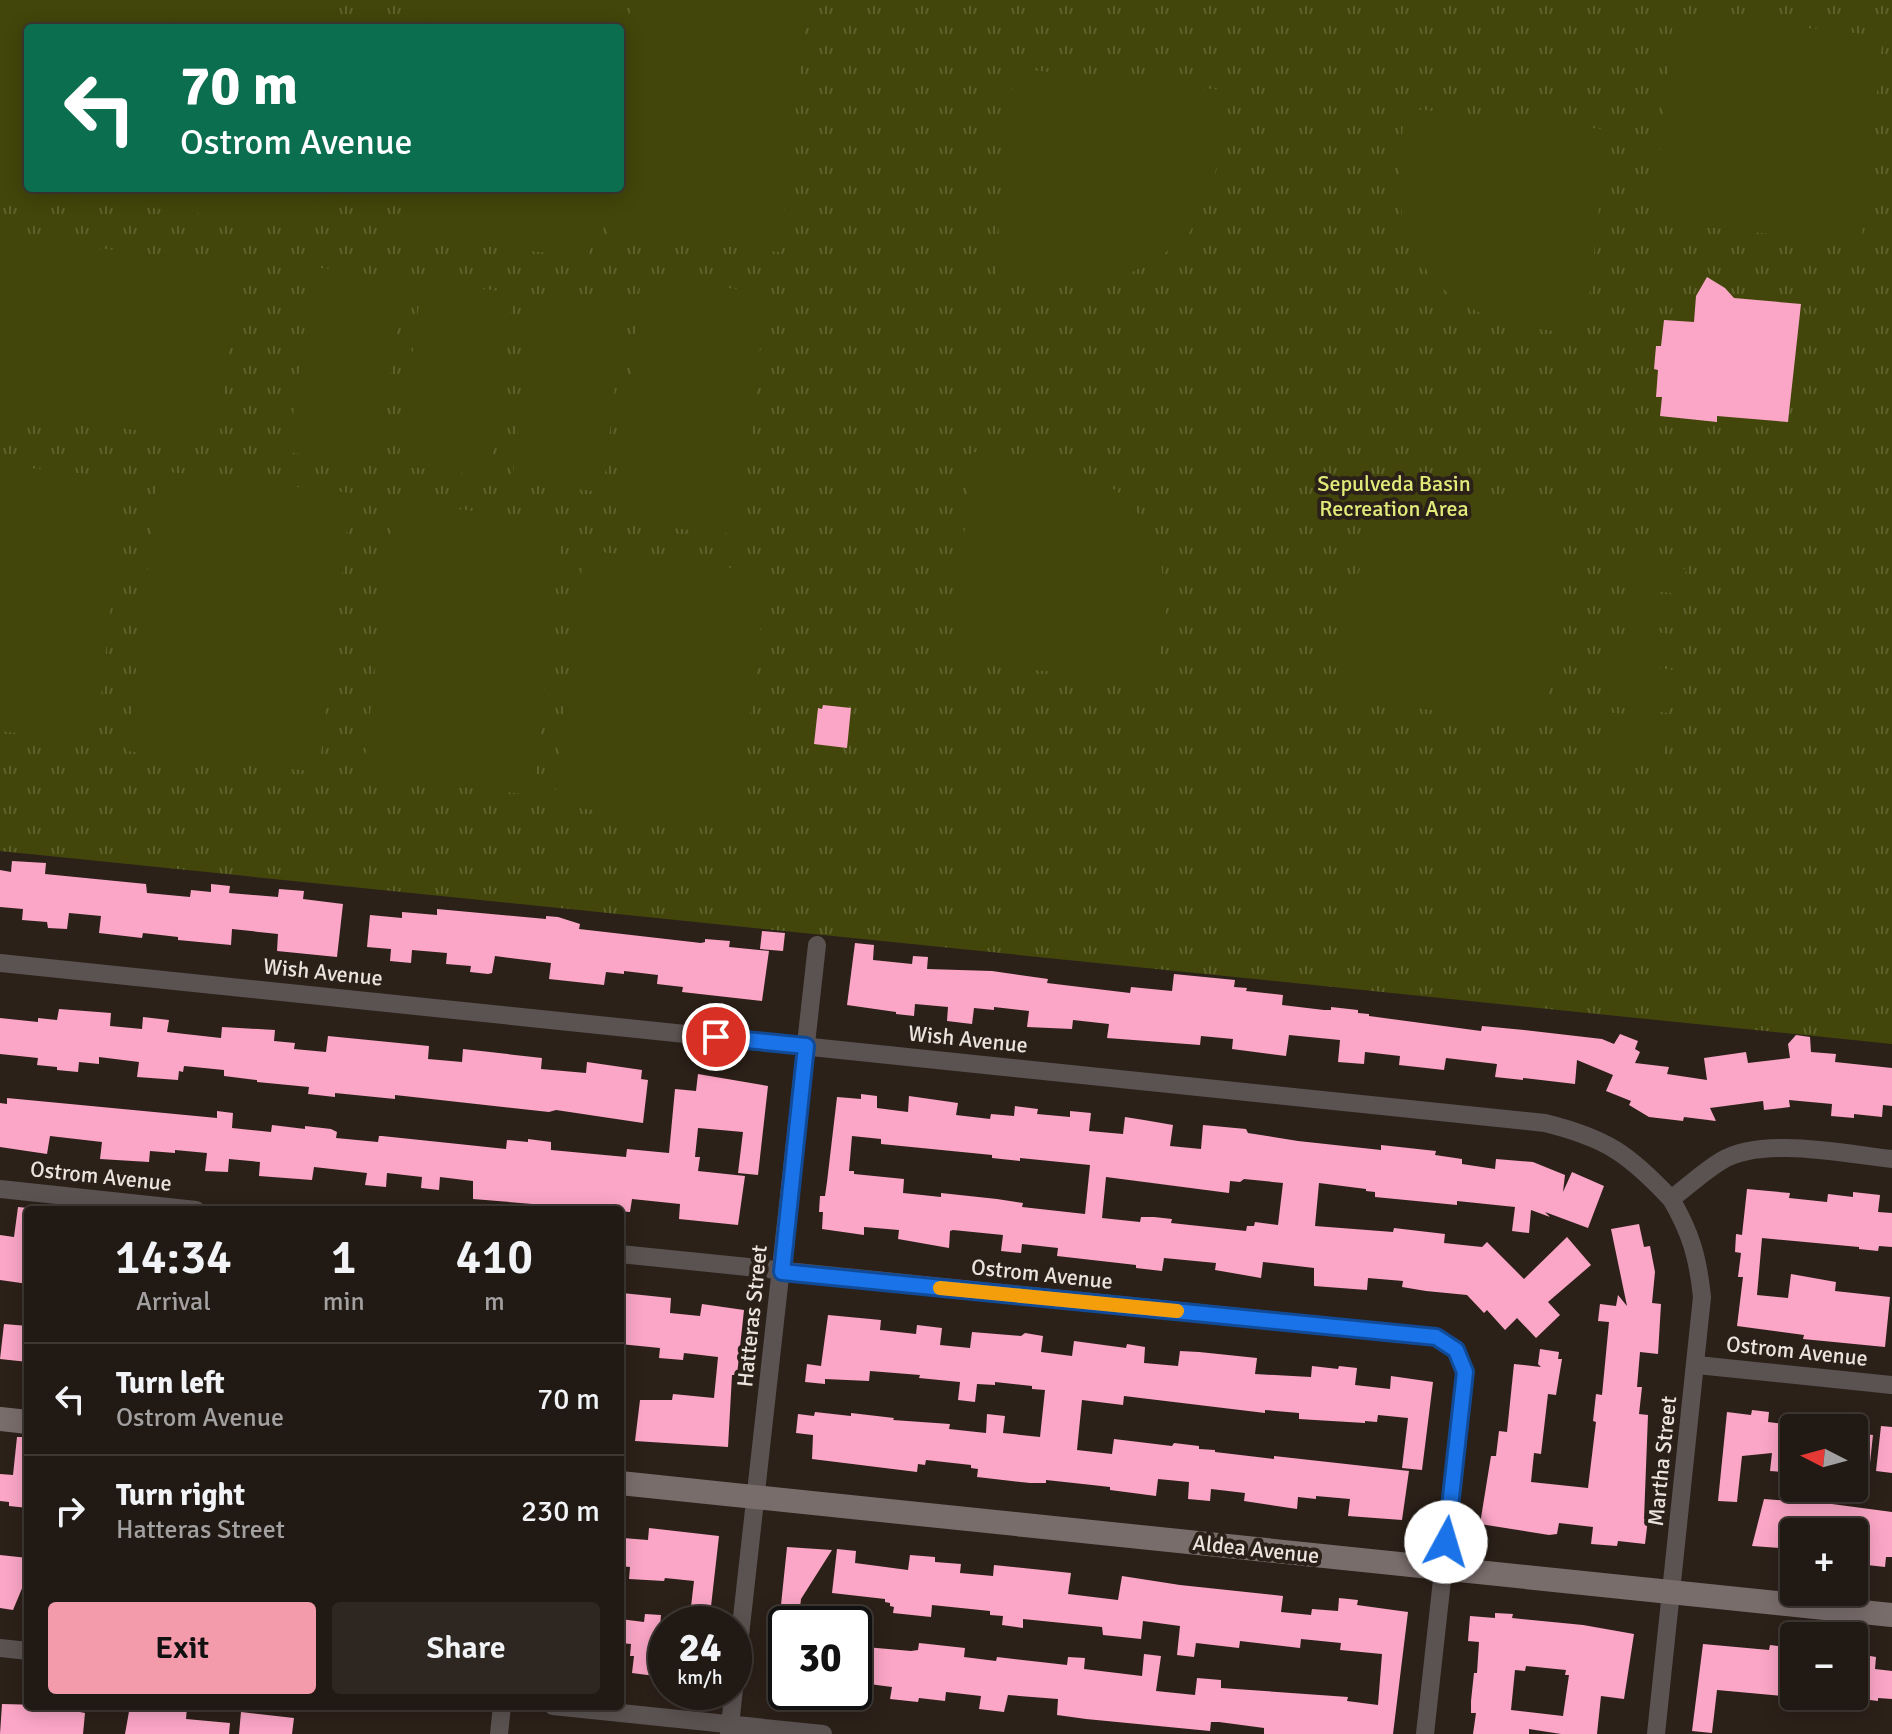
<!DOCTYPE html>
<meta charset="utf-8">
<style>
:root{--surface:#211913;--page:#2d2621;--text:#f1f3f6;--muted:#a2a0a0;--line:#3e3833;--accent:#f39aab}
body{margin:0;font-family:Signika,sans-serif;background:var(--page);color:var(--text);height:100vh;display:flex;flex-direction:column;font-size:30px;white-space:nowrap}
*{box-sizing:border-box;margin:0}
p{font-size:26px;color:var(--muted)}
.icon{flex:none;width:44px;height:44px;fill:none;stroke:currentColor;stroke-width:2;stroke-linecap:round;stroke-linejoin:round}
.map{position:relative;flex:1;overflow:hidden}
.panel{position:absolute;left:24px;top:1206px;width:600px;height:504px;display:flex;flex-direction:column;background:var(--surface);border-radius:8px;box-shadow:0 4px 20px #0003,0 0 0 2px var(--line)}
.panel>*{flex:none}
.top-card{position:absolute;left:24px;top:24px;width:600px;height:168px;border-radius:8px;box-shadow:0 4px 20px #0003,0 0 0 2px var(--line);background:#0b6e4f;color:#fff;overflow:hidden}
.needle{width:52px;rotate:276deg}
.fabs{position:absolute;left:1780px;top:1414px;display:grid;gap:16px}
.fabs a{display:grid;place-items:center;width:88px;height:88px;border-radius:8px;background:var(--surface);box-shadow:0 4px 20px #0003,0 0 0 2px var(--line);font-size:40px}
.speed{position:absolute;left:648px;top:1606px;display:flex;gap:16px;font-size:40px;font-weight:700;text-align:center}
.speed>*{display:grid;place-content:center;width:104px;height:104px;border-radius:50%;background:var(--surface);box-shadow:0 4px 20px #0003,0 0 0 2px var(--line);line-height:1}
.speed small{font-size:20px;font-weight:400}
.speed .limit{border:4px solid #111;border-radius:12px;background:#fff;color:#111}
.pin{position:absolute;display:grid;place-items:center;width:68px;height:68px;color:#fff;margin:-34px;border:4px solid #fff;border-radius:50%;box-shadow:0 2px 8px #0007}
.me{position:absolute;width:88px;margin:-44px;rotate:6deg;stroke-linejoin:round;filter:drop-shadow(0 0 6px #0008)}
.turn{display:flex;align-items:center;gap:28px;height:168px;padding:0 24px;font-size:36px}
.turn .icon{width:104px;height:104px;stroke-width:2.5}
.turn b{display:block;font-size:56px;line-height:68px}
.eta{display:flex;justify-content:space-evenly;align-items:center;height:136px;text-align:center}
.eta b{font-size:48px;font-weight:600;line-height:56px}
.primary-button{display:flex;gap:16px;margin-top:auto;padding:16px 24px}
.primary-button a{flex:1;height:92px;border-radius:8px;background:var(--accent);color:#111;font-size:32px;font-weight:600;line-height:92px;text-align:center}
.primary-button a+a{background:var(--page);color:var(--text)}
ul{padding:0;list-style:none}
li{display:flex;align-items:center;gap:24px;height:112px;padding:0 24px;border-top:2px solid var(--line)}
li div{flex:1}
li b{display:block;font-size:30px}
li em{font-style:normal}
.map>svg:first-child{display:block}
.park{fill:url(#park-tufts);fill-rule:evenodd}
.pitch{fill:#42460a}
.building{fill:#fba6c6;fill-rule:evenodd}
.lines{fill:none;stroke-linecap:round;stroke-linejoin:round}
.street{stroke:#5a5352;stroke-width:18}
.secondary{stroke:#796d6c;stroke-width:24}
.route-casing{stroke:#114b97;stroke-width:20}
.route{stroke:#1a73e8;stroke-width:14}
.slow{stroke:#f59e0b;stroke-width:14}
.labels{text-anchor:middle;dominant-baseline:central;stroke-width:8;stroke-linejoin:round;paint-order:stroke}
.park-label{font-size:22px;fill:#e1eb7a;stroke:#2c2119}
.street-label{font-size:22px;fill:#ebe3de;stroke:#2c2119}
</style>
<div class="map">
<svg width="1892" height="1734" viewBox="0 0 1892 1734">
<defs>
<pattern id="park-tufts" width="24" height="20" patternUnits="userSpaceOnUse" patternTransform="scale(2)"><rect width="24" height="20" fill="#42460a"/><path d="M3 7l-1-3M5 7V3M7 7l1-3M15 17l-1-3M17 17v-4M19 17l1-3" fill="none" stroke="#5d612d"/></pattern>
</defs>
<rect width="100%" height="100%" fill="#2c2119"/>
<path class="park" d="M0 0H1892V1044L0 851ZM28 28H620V188H28Z"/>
<path class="pitch" d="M0 0H162L159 28H28V188H141L138 206 0 190Z
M177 0H338L335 28H174Z
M429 0H615L612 28H426Z
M631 0H807L780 252 607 234 612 188H620V108Z
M1674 14 1883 36 1861 244 1652 221Z
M1020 69 1230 91 1225 133 1213 181 1190 232 1158 259 1110 283 1049 282 995 274 1013 74Z
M1404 108 1601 129 1607 136 1585 334C1522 329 1453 319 1419 258 1415 250 1407 240 1405 231 1396 197 1402 143 1404 108Z
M155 188H316L311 227 153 208Z
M326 188H596L589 257 404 238 407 206 325 196Z
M0 237 238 264 219 439 0 415Z
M313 267 403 279 378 465 288 452Z
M641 279 766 292 740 535 615 522Z
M422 281 513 293 489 477 398 465Z
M533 296 624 307 603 492 512 482Z
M972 452 1027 461 1092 475 1130 500 1160 550 1166 615 1154 681 959 663 953 656Z
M0 465 125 478 96 741 0 731Z
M159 471 351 493 319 772 127 751Z
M1493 498 1565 514 1547 717 1540 723 1334 698 1341 613 1369 549 1417 511Z
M394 502 563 521 533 795 363 776Z
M584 550 767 572 736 827 554 805Z
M1634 563 1686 569 1683 594 1631 589Z
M1631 597 1682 602 1679 628 1628 623Z
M1628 629 1680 635 1676 662 1624 656Z
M1609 663 1674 670 1669 713 1604 705Z
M1603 712 1668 718 1664 760 1599 754Z"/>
<path class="building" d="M1707 277 1725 288 1734 298 1801 304 1788 422 1717 416V422L1660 416 1662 397H1656L1658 370 1654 369 1656 346H1661L1664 320 1694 322 1696 296Z
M823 705 851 708 847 748 814 744 818 708 822 709Z
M12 861 46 863 45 874 146 884 147 893 190 897 191 890 211 892V884L230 886 229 893 278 897 279 889 304 891 303 899 343 904 337 957 277 951 278 934 232 929 231 945 178 940V937L143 933 142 938 99 933 101 916 69 913 67 929 48 928 47 922 22 920 23 909 0 907V870L11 872Z
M437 909 546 919V916L558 917 580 924 579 929 701 943 705 942V939L730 941 729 947 769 951 762 1001 682 992 683 987 657 984 658 975 624 971V974L606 972 604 985 549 979 551 963 495 956 492 973 488 974 470 972 471 966 446 964 447 953 412 950 411 963 390 961 391 949 367 947 370 915 402 918V912L437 915Z
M762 931 785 933 783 951 760 949Z
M855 943 874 945 873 960 912 964 913 956 928 957 927 969 992 971 1048 979 1047 983 1130 993 1131 987 1172 991 1174 974 1235 980 1234 987 1247 988 1246 991 1283 995 1282 1005 1324 1010H1331V1007L1358 1010V1013L1369 1014V1016L1481 1031 1482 1026 1524 1030 1602 1039 1614 1044 1620 1034 1638 1041 1635 1049 1640 1052 1635 1063 1669 1067 1667 1074 1707 1080 1704 1058 1746 1052 1748 1063 1790 1058 1788 1044 1796 1035 1810 1037 1811 1052 1836 1054 1835 1062 1892 1068V1106L1883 1105 1882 1117 1854 1114V1118L1831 1116 1832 1104 1789 1100 1790 1107 1764 1110 1763 1101 1710 1108 1716 1121 1684 1117 1683 1121 1649 1117 1629 1105 1631 1101 1606 1091 1613 1075 1577 1060 1575 1084 1523 1078V1080L1495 1077 1497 1064 1446 1058 1444 1070 1399 1065 1400 1056 1365 1052 1364 1064 1338 1062 1340 1040 1289 1035 1286 1056 1232 1049 1233 1039 1201 1036 1200 1045 1107 1038 1109 1024 1073 1020 1072 1029 1027 1027 1029 1011 994 1007V1010L974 1008 972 1024 947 1021 948 1007 915 1004 914 1016 896 1014V1012L847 1005Z
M59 1009 111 1013 110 1026 142 1029 143 1017 169 1020 167 1032 221 1038 222 1027 275 1030 274 1041 295 1043 294 1049 326 1052 328 1036 429 1046 428 1059 462 1062 463 1049 542 1058 541 1069 586 1073 587 1062 642 1070 641 1079 648 1080 643 1123 556 1110 549 1112 395 1095V1099L335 1093V1097L308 1094 309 1087 257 1082V1080L224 1076V1070L184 1066 183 1072 179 1071 178 1080 137 1077 139 1062 99 1057V1064L79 1062 78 1072 57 1070V1067L37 1065 38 1058 0 1054V1018L38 1022V1018L57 1020Z
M698 1074 768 1086 758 1175 738 1173 743 1132 698 1128 695 1157H700L698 1171 745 1176 738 1225 679 1219 680 1204 632 1199 630 1212 473 1199V1181L440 1177 439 1190 421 1188 422 1177 387 1173 386 1187 365 1185 367 1173 314 1167 312 1180 259 1176 260 1162 229 1159 228 1172 205 1171 207 1153 175 1150V1153L150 1151 149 1162 100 1159 102 1142 50 1136 47 1154 0 1147V1103L7 1104V1098L217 1118V1111L233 1113 232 1128 271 1132 272 1125 305 1129V1126L331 1129 337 1132 336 1138 378 1142 379 1136H382L506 1149 507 1140 528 1142V1139L551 1142V1150L626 1157 627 1149 669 1153 675 1089 696 1091Z
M861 1094 877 1096V1108L908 1112 909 1096 958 1103 956 1115 990 1119 991 1114 1014 1116 1015 1106 1038 1109 1037 1114 1070 1117V1111L1091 1113 1089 1131 1123 1134 1125 1117 1144 1120 1173 1125 1170 1146 1201 1149 1203 1125 1246 1129 1248 1133 1298 1141 1381 1150V1145L1436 1151 1435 1155 1462 1159V1164L1495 1169 1496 1159 1533 1162 1565 1175 1563 1192 1572 1172 1604 1186 1588 1228 1545 1212 1550 1217 1531 1210 1529 1233 1512 1231 1515 1207 1457 1201V1205L1375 1197V1192L1366 1191V1189L1319 1183 1315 1226 1393 1232 1394 1228 1445 1234 1444 1243 1482 1247 1487 1242 1524 1279 1567 1237 1591 1265 1548 1302 1560 1315 1536 1338 1517 1318 1505 1330 1487 1310 1484 1313 1467 1295 1426 1291 1402 1287 1403 1281 1368 1278 1367 1290 1314 1286V1268L1263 1262 1261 1278 1215 1270 1216 1263 1164 1258 1162 1271 1136 1268V1265L1057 1256 1058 1248 1022 1244 1021 1253 1001 1251 1003 1235 953 1230 950 1231 949 1248 898 1239 899 1230 864 1227V1235L822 1229 823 1212H819L820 1196H825L827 1182 837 1097 861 1099ZM852 1136 881 1139V1144L992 1155V1158L1020 1161V1158L1090 1165 1085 1214 1022 1207 1023 1203 997 1199 941 1193V1197L903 1193 904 1179 854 1174V1171H849ZM1106 1177 1229 1193 1230 1181 1240 1182 1244 1179 1283 1183 1278 1225 1255 1222 1254 1226H1247L1246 1231 1171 1223 1172 1219 1154 1217H1141L1140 1222 1102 1218Z
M1747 1189 1790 1193 1789 1198 1827 1202 1828 1194 1853 1197V1192L1880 1195 1878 1212 1892 1213V1247L1879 1246 1878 1251 1859 1249V1247L1762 1238 1757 1295 1788 1298 1791 1274 1836 1282 1835 1291 1890 1297 1885 1347 1803 1339 1804 1335 1737 1326 1743 1277H1738L1741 1253 1735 1252 1736 1234 1742 1235Z
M18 1207 28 1208V1284L0 1280V1235L14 1237Z
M1639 1224 1644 1247 1650 1246 1655 1272 1652 1303 1661 1304 1658 1354 1640 1352 1637 1387H1642L1639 1414 1648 1415 1644 1519H1648L1645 1544 1618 1541 1617 1546 1591 1544 1593 1527 1559 1523 1557 1534 1549 1535 1480 1524 1491 1456H1496L1499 1431 1507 1432 1514 1364 1541 1367 1538 1364 1540 1349 1559 1352 1558 1359H1562L1556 1395 1548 1394 1541 1454 1534 1453 1531 1482 1588 1488 1596 1422 1593 1421 1596 1394 1602 1395 1609 1322 1598 1321 1600 1304 1616 1306 1618 1295 1627 1306 1611 1229Z
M622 1293 671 1298 670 1313 700 1316 702 1304 744 1310 737 1375H732L728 1447 635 1441 640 1400H672L673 1394 714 1398 718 1357 684 1353 683 1360 659 1358 660 1348 620 1344Z
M828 1315 881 1320 880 1330 916 1334 917 1325 942 1328 940 1345 970 1348 972 1332 1021 1336 1025 1333 1043 1336 1041 1352 1072 1356 1074 1341 1126 1348 1127 1344 1145 1347 1144 1363 1178 1366 1180 1351 1199 1352 1257 1358 1255 1374 1311 1377 1312 1366 1338 1369 1339 1366 1357 1368 1355 1385 1390 1389 1391 1376 1433 1382 1422 1470 1402 1468 1408 1418 1378 1415 1377 1422 1365 1421V1423L1315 1420 1299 1419V1413L1265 1410V1413L1124 1396 1123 1405 1082 1400 1077 1450 1112 1454 1114 1439 1172 1446 1174 1443 1199 1446V1449L1215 1450V1452L1274 1459V1456L1409 1471 1402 1520 1348 1516 1350 1499 1316 1496V1499L1298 1497 1297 1509 1244 1501 1245 1493 1211 1489 1210 1501 1188 1499 1189 1482 1158 1479 1156 1496 1110 1490V1487L1083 1484 1046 1480V1483H1030L977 1477 978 1469 971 1468V1465L926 1460 925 1465 918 1464 917 1472 812 1459 813 1435 796 1433 798 1414 814 1416 815 1412 851 1416V1413L894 1418 893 1420 950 1424 949 1429 986 1433 987 1414 1005 1416 1003 1433 1040 1437 1045 1390 1032 1389V1386L995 1382V1385L977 1384 975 1402 958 1400 960 1382 919 1378 920 1375 870 1371 869 1381 825 1379V1384L805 1382 807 1364 821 1366Z
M4 1324 28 1326V1362L0 1359Z
M1752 1410 1769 1412 1768 1422 1794 1425V1473L1770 1471 1772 1453 1742 1456 1737 1502 1718 1501 1727 1412 1751 1415Z
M1881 1426 1892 1427V1473L1876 1471Z
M1854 1433 1873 1435 1870 1463 1854 1462Z
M17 1437H28V1508L9 1506V1502L0 1501V1474L13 1475Z
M1764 1499 1832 1504 1892 1512V1557H1886L1885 1567 1867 1565 1868 1551 1854 1550V1532H1794V1561L1779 1559 1780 1548 1752 1546Z
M649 1528 719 1536 709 1624H689L694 1581 665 1578 664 1581 629 1579 630 1567 620 1566 623 1538 648 1540Z
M787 1547 832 1550 801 1599 798 1624H779Z
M837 1549 856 1551 855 1563 908 1570 910 1555 935 1557V1562L961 1564 960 1573 993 1576 994 1565 1071 1573 1068 1594 1118 1600 1122 1576 1180 1585 1283 1596 1281 1612 1311 1615 1312 1609 1338 1611 1339 1598 1358 1600 1357 1605 1408 1612 1393 1734H1264V1728L1219 1722H1211L1210 1731 1086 1719 1057 1715 1058 1699 1008 1695 1004 1712 979 1709 981 1696 946 1692 945 1701 919 1698 918 1702 890 1699 892 1687 854 1682V1646L911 1651 918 1650 919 1643 965 1648 964 1657 996 1661 997 1657 1067 1665 1068 1657 1085 1658 1084 1669 1142 1676 1144 1654 1161 1656 1156 1691 1195 1695 1197 1678 1221 1680V1688L1348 1697 1347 1701 1378 1705 1382 1654 1340 1650 1341 1643 1301 1639 1300 1648 1240 1641 1239 1648 1196 1643 1194 1657 1177 1655 1180 1626 1143 1621 1141 1639 1103 1635 1102 1627 1023 1619V1628L1002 1625 1003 1616 990 1615V1611L932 1605 931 1617 893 1613 894 1607 890 1606V1603L885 1602V1599L832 1593Z
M0 1555 28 1558V1574L13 1610 0 1608Z
M1495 1613 1513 1614 1512 1618 1583 1625 1634 1634 1624 1699 1601 1696 1597 1734H1561L1529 1729V1734H1473L1476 1713H1471V1701L1474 1673H1477L1479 1642 1468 1641 1470 1616 1495 1618ZM1526 1666 1566 1670 1565 1675H1569L1563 1716 1511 1710 1515 1670 1525 1671Z
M645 1614 661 1615 659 1639 666 1640V1674L655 1673V1676L632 1673 634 1656H630L631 1644 620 1643V1619L644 1622Z
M1703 1644 1769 1650 1770 1645 1794 1648V1697L1717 1690 1712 1733 1692 1731Z
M1858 1654 1876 1657 1875 1669 1892 1671V1699L1878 1698V1701L1853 1698Z
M2 1704 81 1706 80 1712 85 1713 83 1734H0Z
M130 1706 187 1707 186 1719 230 1723 229 1734H125Z
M241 1712 294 1718 292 1734H239Z"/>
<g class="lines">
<path class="street" d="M0 963 1545 1123C1606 1138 1629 1154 1671 1199 1687 1187 1703 1172 1721 1161 1762 1136 1845 1154 1892 1159
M0 1189 196 1210
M620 1254 1436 1337 1456 1350 1465 1372 1425 1734
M1697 1365 1892 1385
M0 1648 28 1651
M553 1706 823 1734
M499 1734 502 1706
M729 1734 817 945
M1656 1734 1702 1297C1698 1258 1691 1233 1671 1199"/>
<path class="secondary" d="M0 1419 28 1422
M620 1483 1892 1615"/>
</g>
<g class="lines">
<defs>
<path id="route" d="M716 1037 806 1046 782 1272 1436 1337 1456 1350 1465 1372 1446 1542"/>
</defs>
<use href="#route" class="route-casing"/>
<use href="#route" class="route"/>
<path class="slow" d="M940 1288 1177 1311"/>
</g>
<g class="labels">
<g class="park-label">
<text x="1394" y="483">Sepulveda Basin<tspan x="1394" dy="25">Recreation Area</tspan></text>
</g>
<g class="street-label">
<text transform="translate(323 972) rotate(6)">Wish Avenue</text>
<text transform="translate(968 1039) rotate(6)">Wish Avenue</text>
<text transform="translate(101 1176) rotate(6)">Ostrom Avenue</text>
<text transform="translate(1042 1274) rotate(6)">Ostrom Avenue</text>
<text transform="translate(752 1316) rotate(-84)">Hatteras Street</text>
<text transform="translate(1797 1351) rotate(6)">Ostrom Avenue</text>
<text transform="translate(1662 1461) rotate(-84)">Martha Street</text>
<text transform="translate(1256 1549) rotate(6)">Aldea Avenue</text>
</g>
</g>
</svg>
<div class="fabs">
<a><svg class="needle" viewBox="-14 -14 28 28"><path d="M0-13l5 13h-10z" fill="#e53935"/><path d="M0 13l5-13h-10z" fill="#a2a0a0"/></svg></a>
<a>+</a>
<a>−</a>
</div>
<div class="speed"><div>24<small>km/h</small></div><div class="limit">30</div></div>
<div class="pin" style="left:716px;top:1037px;background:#d93025"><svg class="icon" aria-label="arrive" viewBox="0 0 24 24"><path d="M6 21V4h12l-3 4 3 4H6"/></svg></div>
<svg class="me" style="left:1446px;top:1542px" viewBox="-20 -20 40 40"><circle r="19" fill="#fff"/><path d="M0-13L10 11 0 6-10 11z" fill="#1a73e8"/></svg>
<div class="top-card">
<div class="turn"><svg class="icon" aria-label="left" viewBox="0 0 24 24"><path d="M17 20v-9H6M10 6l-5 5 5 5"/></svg><div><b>70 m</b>Ostrom Avenue</div></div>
</div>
<section class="panel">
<div class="eta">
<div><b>14:34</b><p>Arrival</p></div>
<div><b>1</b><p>min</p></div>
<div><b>410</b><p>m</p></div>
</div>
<ul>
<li><svg class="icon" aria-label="left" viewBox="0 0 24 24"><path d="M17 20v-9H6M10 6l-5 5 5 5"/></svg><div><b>Turn left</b><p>Ostrom Avenue</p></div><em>70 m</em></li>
<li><svg class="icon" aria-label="right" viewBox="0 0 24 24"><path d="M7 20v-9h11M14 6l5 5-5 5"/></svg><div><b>Turn right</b><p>Hatteras Street</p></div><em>230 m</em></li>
</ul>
<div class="primary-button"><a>Exit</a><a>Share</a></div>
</section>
</div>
